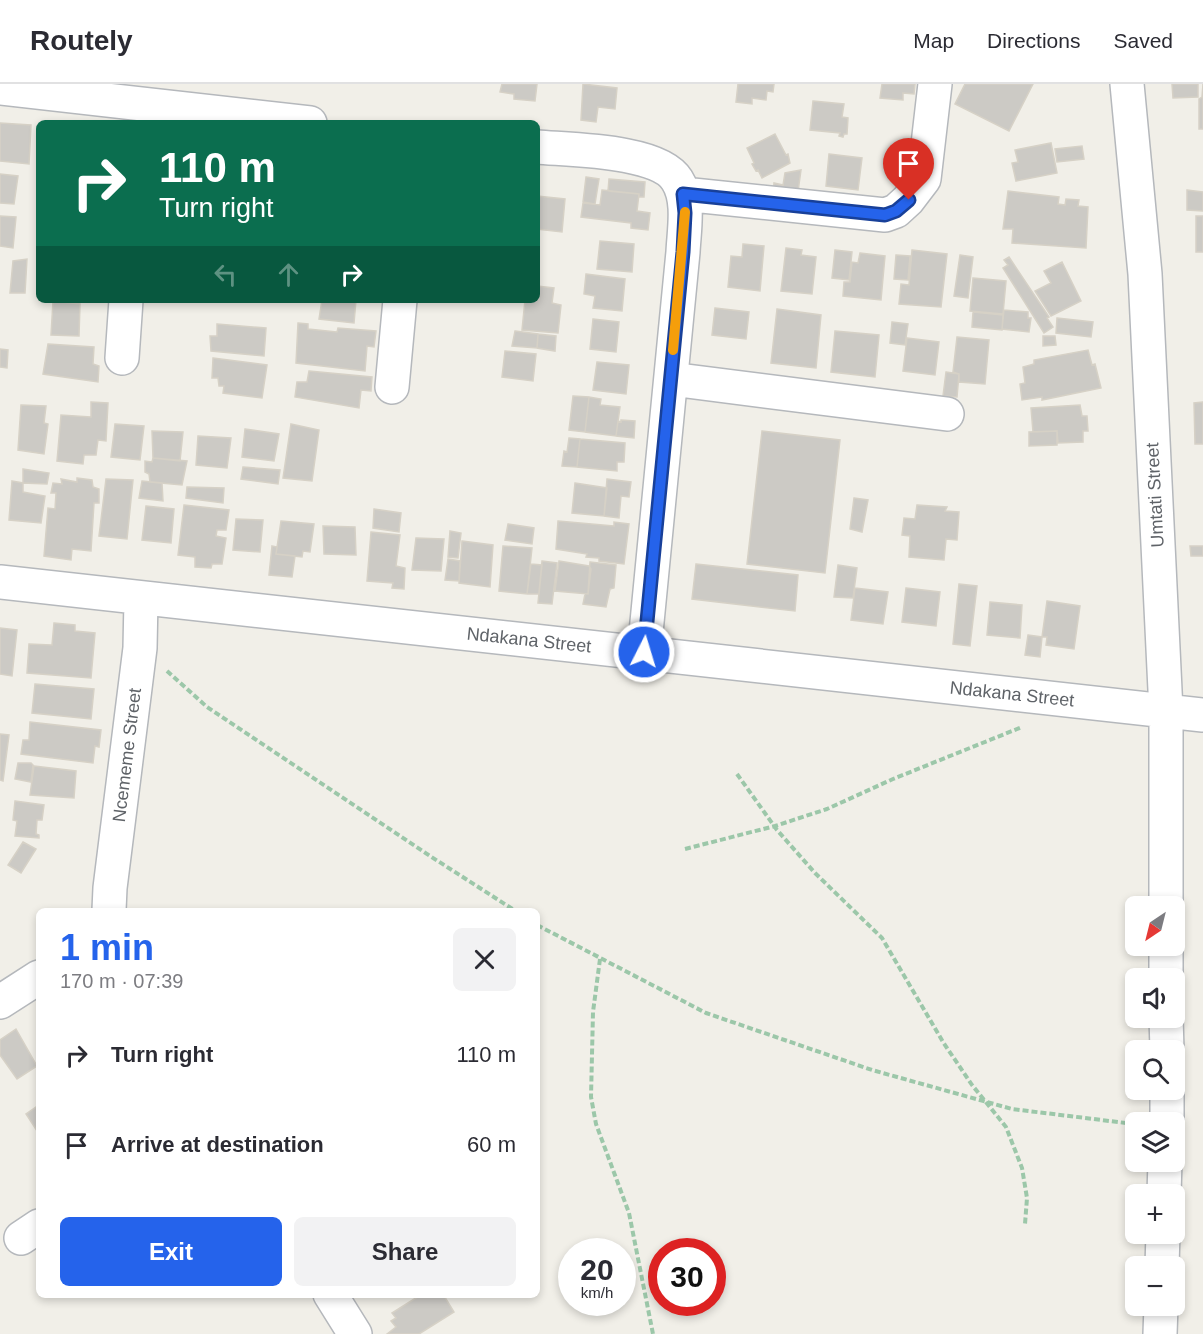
<!DOCTYPE html>
<meta charset="utf-8">
<style>
:root{--surface:#fff;--page:#f2f2f3;--text:#2b2b33;--muted:#7c7c81;--line:#e1e1e2;--accent:#2563eb}
body{margin:0;font-family:Helvetica,sans-serif;background:var(--page);color:var(--text);height:100vh;display:flex;flex-direction:column;font-size:22px;white-space:nowrap}
*{box-sizing:border-box;margin:0}
p{font-size:20px;color:var(--muted)}
.icon{flex:none;width:33px;height:33px;fill:none;stroke:currentColor;stroke-width:2;stroke-linecap:round;stroke-linejoin:round}
.map{position:relative;flex:1;overflow:hidden}
.side{position:absolute;left:36px;top:824px;width:504px;height:390px;display:flex;flex-direction:column;background:var(--surface);border-radius:9px;box-shadow:0 3px 9px #0003}
.side>*{flex:none}
.hud{position:absolute;left:36px;top:36px;width:504px;height:183px;border-radius:9px;box-shadow:0 3px 9px #0003;background:#0b6e4f;color:#fff;overflow:hidden}
.needle{width:39px;rotate:215deg}
.buttons{position:absolute;left:1125px;top:812px;display:grid;gap:12px}
.buttons a{display:grid;place-items:center;width:60px;height:60px;border-radius:9px;background:var(--surface);box-shadow:0 3px 9px #0003;font-size:30px}
.speed{position:absolute;left:558px;top:1154px;display:flex;gap:12px;font-size:30px;font-weight:700;text-align:center}
.speed>*{display:grid;place-content:center;width:78px;height:78px;border-radius:50%;background:var(--surface);box-shadow:0 3px 9px #0003;line-height:1}
.speed small{font-size:15px;font-weight:400}
.speed .limit{border:9px solid #d22;background:#fff;color:#111}
.pin{position:absolute;display:grid;place-items:center;width:51px;height:51px;color:#fff;margin:-62px -26px;border-radius:50% 50% 50% 0;rotate:-45deg;box-shadow:0 0 6px #0007}
.pin .icon{rotate:45deg}
.me{position:absolute;width:66px;margin:-33px;rotate:5deg;stroke-linejoin:round;filter:drop-shadow(0 0 4px #0008)}
.turn{display:flex;align-items:center;gap:21px;height:126px;padding:0 24px;font-size:27px}
.turn .icon{width:78px;height:78px;stroke-width:2.5}
.turn b{display:block;font-size:42px;line-height:51px}
.lanes{display:flex;align-items:center;height:57px;padding:0 24px;background:#0003;justify-content:center;gap:30px;direction:ltr}
.lanes .off{opacity:.35}
.round{display:grid;place-items:center;flex:none;width:63px;height:63px;border-radius:9px;background:var(--page)}
.headline{display:flex;align-items:center;justify-content:space-between;height:102px;padding:0 24px}
h1{font-size:36px;font-weight:800;line-height:45px;color:var(--accent)}
.action{display:flex;gap:12px;margin-top:auto;padding:12px 24px}
.action a{flex:1;height:69px;border-radius:9px;background:var(--accent);color:#fff;font-size:24px;font-weight:800;line-height:69px;text-align:center}
.action a+a{background:var(--page);color:var(--text)}
ul{padding:0;list-style:none}
li{display:flex;align-items:center;gap:18px;height:90px;padding:0 24px}
li div{flex:1}
li b{display:block;font-size:22px}
li em{font-style:normal}
header{display:flex;align-items:center;gap:36px;box-sizing:border-box;height:84px;padding:0 30px;background:var(--surface);border-bottom:2px solid var(--line)}
header strong{font-size:28px}
nav{display:flex;gap:33px;margin-inline-start:auto;font-size:21px}
.map>svg:first-child{display:block}
.building{fill:#cccac5;stroke:#d6d1c6;stroke-width:1.5}
.lines{fill:none;stroke-linecap:round;stroke-linejoin:round}
.minor-casing{stroke:#b5b8bc;stroke-width:36}
.path{stroke:#9cc7a9;stroke-width:4;stroke-dasharray:6 3;stroke-linecap:butt}
.minor{stroke:#fff;stroke-width:33}
.route-casing{stroke:#184099;stroke-width:15}
.route{stroke:#2563eb;stroke-width:10}
.slow{stroke:#f59e0b;stroke-width:10}
.labels{text-anchor:middle;dominant-baseline:central;stroke-width:4.5;stroke-linejoin:round;paint-order:stroke}
.street-label{font-size:18px;fill:#5f6368;stroke:#fff}
</style>
<header>
<strong>Routely</strong>
<nav><a>Map</a><a>Directions</a><a>Saved</a></nav>
</header>
<div class="map">
<svg width="1203" height="1250" viewBox="0 0 1203 1250">
<rect width="100%" height="100%" fill="#f1efe8"/>
<path class="building" d="M502 0H537L535 17 514 15V10L500 8Z
M583 0 617 4 615 25 598 23 596 38 581 36Z
M738 0H774L773 8 767 7 766 16 752 14V20L736 18Z
M882 0H915L914 10 903 9V16L880 14Z
M965 0H1033L1009 47 955 20Z
M1172 0H1198V13L1173 14Z
M1203 0V45H1199V15L1202 13Z
M813 17 844 20 842 33 848 34 847 50H844L843 53 839 52 840 49 810 46Z
M0 39 31 41 29 80 0 77Z
M775 50 786 71 788 70 790 79 762 94 758 86 756 87 752 80 754 79 747 64Z
M1051 59 1057 89 1016 97 1012 79 1018 78 1015 66Z
M1082 62 1084 75 1057 78 1055 65Z
M829 70 862 74 858 106 826 102Z
M801 86 797 115 773 111 774 99 783 101 785 89Z
M0 90 18 92 14 120 0 119Z
M586 93 599 95 595 120 583 118Z
M609 95 645 98 644 113H639V110L608 107Z
M602 106 639 110 637 127 650 129 648 146 631 144V139L581 133 583 119 600 121Z
M1187 106 1203 108V127L1187 126Z
M1008 107 1059 113 1058 120 1065 121 1066 115 1079 116 1078 122 1088 123 1086 164 1012 159 1013 145H1003Z
M537 112 565 115 562 148 537 145Z
M0 132 16 133 13 164 0 162Z
M1196 132H1203V168H1196Z
M600 157 634 160 632 188 597 185Z
M743 160 764 162 760 207 728 203 731 172 742 173Z
M786 164 802 166 801 171 816 173 812 210 781 207Z
M835 166 852 168 849 196 832 194Z
M912 166 947 170 941 223 899 220 901 200 909 201Z
M860 169 885 172 881 216 843 212 844 198H850L852 178 858 179Z
M896 171 910 172 908 196 894 195Z
M960 171 973 173 968 214 954 212Z
M1009 173 1049 233 1047 234 1053 243 1044 249 1003 184 1008 181 1004 176Z
M27 175 25 209H10L13 177Z
M1062 178 1081 217 1051 232 1035 207 1051 199 1044 187Z
M586 190 625 195 622 227 593 224 595 212 584 210Z
M973 194 1006 197 1003 230 970 227Z
M537 202 554 204 552 219 561 221 558 249 522 246 525 216H537Z
M322 216H356L354 239 319 235Z
M53 217 80 220 79 252 51 251Z
M715 224 749 228 746 255 712 251Z
M777 225 821 231 816 284 771 279Z
M1004 226 1028 228V234H1031L1029 248 1002 245Z
M973 228 1003 231 1002 246 972 243Z
M1057 234 1093 238 1091 253 1056 249Z
M593 235 619 238 616 268 590 265Z
M892 238 908 240 905 261 890 259Z
M298 239 308 240V245L337 248 338 244 376 247 374 263 367 262 365 287 296 279Z
M217 240 266 244 264 272 211 267 210 252H217Z
M515 247 538 250 537 264 512 262Z
M835 247 879 251 875 293 831 288Z
M538 250 556 252 555 267 537 264Z
M1043 252H1055L1056 261 1043 262Z
M957 253 989 256 985 300 959 298V290L953 288Z
M907 254 939 258 935 291 903 287Z
M48 260 94 263 93 280 99 282 98 298 43 290Z
M0 265 8 266 7 284 0 283Z
M1088 266 1092 281 1095 280 1101 304 1042 316V313L1022 316 1020 300 1025 299 1023 283 1034 280V276Z
M505 267 536 270 533 297 502 293Z
M213 274 267 281 262 314 223 309 224 302H219L218 294H212Z
M597 278 629 281 626 310 593 306Z
M309 287 372 293 371 307 361 306 359 324 295 313 297 298H307Z
M946 288 959 290 957 313 943 312Z
M573 312 589 313 585 348 569 346Z
M589 313 601 315 600 321 620 323 616 352 585 348Z
M91 318 108 319 106 357 98 356 96 371H84L83 380 57 377 61 331 91 333Z
M1203 318V360H1195L1194 319Z
M21 321 46 322 44 339 48 340 44 370 18 366Z
M1080 321 1082 332H1087L1088 347H1083V358L1058 359 1057 347 1033 348 1031 324Z
M621 336 635 337 634 354 616 352 618 337 621 338Z
M115 340 144 342 140 376 111 373Z
M291 340 319 346 312 397 283 394Z
M245 345 279 350 274 377 242 373Z
M152 347 183 348 180 377 153 374Z
M762 347 840 356 825 489 747 480Z
M1057 347V361L1029 362V348Z
M198 352 231 354 227 384 196 381Z
M569 354 580 355 577 383 562 382 564 367 567 368Z
M580 355 625 359 624 378H617V387L577 383Z
M153 374 187 377 182 401 150 398 149 390 145 388V377L152 378Z
M243 383 280 386 278 400 241 395Z
M23 385 49 389 47 400 23 399Z
M77 394 92 396 93 403 99 405V419H94L91 467 72 465 71 476 44 472 48 424 55 425 56 409H51L53 399 62 400 61 395 77 398Z
M106 395 133 396 127 455 99 452Z
M607 395 631 398 629 413 621 412 619 434 604 432Z
M12 397 23 399V408L45 412 41 439 9 436Z
M142 397 162 399 163 417 139 414Z
M575 399 607 404 604 432 572 429Z
M187 403 224 404 223 419 186 414Z
M854 414 868 416 862 448 850 445Z
M184 421 229 426 226 446H217L216 452 226 454 222 480H212L211 484 195 483V473L178 471Z
M917 421 947 423 945 427 959 428 957 456 946 455 944 476 909 473 910 452 902 451 904 434 915 435Z
M146 422 174 425 171 459 142 456Z
M374 425 401 429 399 448 373 444Z
M236 435 263 436 260 468 233 466Z
M281 437 314 440 310 468 303 467 302 473 276 470Z
M558 437 614 442V438L629 440 624 480 599 477V474L586 473 587 470 556 465Z
M508 440 534 444 532 460 505 456Z
M323 442 355 443 356 471 324 470Z
M450 447 461 449 458 474 448 473Z
M371 448 400 451 396 482 405 484 404 505 392 504 393 499 367 497Z
M416 454 444 455 441 487 412 486Z
M462 457 493 461 490 503 459 499Z
M272 462 277 463 276 470 295 472 292 493 269 491Z
M503 462 532 464 527 510 499 507Z
M1190 462H1203V472H1191Z
M448 475 460 477 459 497 445 496Z
M542 477 557 479 552 520 538 519Z
M559 477 589 482 591 485 588 510 555 507Z
M590 478 616 481 614 504 610 505 606 523 583 520 585 510H588Z
M531 480 542 481 539 510H527Z
M696 480 798 491 795 527 692 515Z
M838 481 857 484 853 514 834 513Z
M959 500 977 502 970 562 953 560Z
M855 504 888 508 883 540 851 536Z
M906 504 940 508 936 542 902 538Z
M1047 517 1080 522 1074 565 1046 561 1047 553H1042Z
M990 518 1022 521 1020 554 987 551Z
M54 539 75 541V547L95 549 91 594 27 589 29 560 52 561Z
M0 544 17 546 12 592 0 590Z
M1028 551 1042 553 1040 573 1025 571Z
M35 600 94 605 91 635 32 629Z
M30 638 101 646 99 663 95 662 93 679 21 670 23 656H29Z
M0 650 9 651 3 697 0 696Z
M18 679H31L33 681 31 698 15 695Z
M34 682 76 687 74 714 30 711Z
M15 717 44 721 42 736H37L36 750 39 751V754L15 752 17 737 13 736Z
M23 758 36 765 21 789 8 781Z
M16 945 37 982 17 995 0 971V956Z
M39 1021V1050L26 1030Z
M422 1210H443L454 1228 419 1250H387L396 1243 391 1237 396 1234 392 1229Z"/>
<g class="lines">
<defs>
<path id="minor" d="M1127 0 1145 190 1166 627V822
M0 4 310 39
M537 63C570 66 659 66 677 96 690 116 684 146 683 168L644 569
M683 110 885 131 896 127 908 116 924 95 935 0
M122 274 126 216
M671 295 947 330
M392 303 400 216
M0 498 1203 631
M109 826 110 804 140 564 141 515
M1166 861V894
M0 918 39 893
M1166 933 1167 966
M1167 1038V1005
M1164 1110 1165 1077
M21 1154 39 1142
M1162 1182 1163 1149
M330 1210 355 1250
M1160 1250 1161 1221"/>
</defs>
<use href="#minor" class="minor-casing"/>
<path class="path" d="M167 587 207 623 430 772 514 826
M737 690 777 746 815 789 882 854 943 958 972 1001 1006 1043 1022 1084 1027 1114 1025 1140
M685 765 775 742 827 725 893 695 1022 643
M537 841 706 929 872 986 1012 1025 1126 1039
M600 875 593 928 591 1013 596 1040 629 1129 653 1250"/>
<use href="#minor" class="minor"/>
</g>
<g class="lines">
<defs>
<path id="route" d="M644 568 683 168 685 129 683 110 885 131 896 127 909 116"/>
</defs>
<use href="#route" class="route-casing"/>
<use href="#route" class="route"/>
<path class="slow" d="M673 266 685 128"/>
</g>
<g class="labels">
<g class="street-label">
<text transform="translate(1155 411) rotate(-93)">Umtati Street</text>
<text transform="translate(529 556) rotate(6)">Ndakana Street</text>
<text transform="translate(1012 610) rotate(6)">Ndakana Street</text>
<text transform="translate(127 671) rotate(-83)">Ncememe Street</text>
</g>
</g>
</svg>
<div class="buttons">
<a><svg class="needle" viewBox="-14 -14 28 28"><path d="M0-13l5 13h-10z" fill="#e53935"/><path d="M0 13l5-13h-10z" fill="#7c7c81"/></svg></a>
<a><svg class="icon" aria-label="sound" viewBox="0 0 24 24"><path d="M4 9h4l5-4v14l-5-4H4zM17 9q2 3 0 6"/></svg></a>
<a><svg class="icon" aria-label="search" viewBox="0 0 24 24"><circle cx="10" cy="10" r="6"/><path d="M15 15l6 6"/></svg></a>
<a><svg class="icon" aria-label="layers" viewBox="0 0 24 24"><path d="M12 4l9 5-9 5-9-5zM3 14l9 5 9-5"/></svg></a>
<a>+</a>
<a>−</a>
</div>
<div class="speed"><div>20<small>km/h</small></div><div class="limit">30</div></div>
<div class="pin" style="left:909px;top:116px;background:#d93025"><svg class="icon" aria-label="arrive" viewBox="0 0 24 24"><path d="M6 21V4h12l-3 4 3 4H6"/></svg></div>
<svg class="me" style="left:644px;top:568px" viewBox="-20 -20 40 40"><circle r="17" fill="#2563eb" stroke="#fff" stroke-width="3"/><path d="M0-11L8 9 0 5-8 9z" fill="#fff"/></svg>
<div class="hud">
<div class="turn"><svg class="icon" aria-label="right" viewBox="0 0 24 24"><path d="M7 20v-9h11M14 6l5 5-5 5"/></svg><div><b>110 m</b>Turn right</div></div>
<div class="lanes"><svg class="icon off" aria-label="left" viewBox="0 0 24 24"><path d="M17 20v-9H6M10 6l-5 5 5 5"/></svg><svg class="icon off" aria-label="ahead" viewBox="0 0 24 24"><path d="M12 20V5M6 11l6-6 6 6"/></svg><svg class="icon" aria-label="right" viewBox="0 0 24 24"><path d="M7 20v-9h11M14 6l5 5-5 5"/></svg></div>
</div>
<section class="side">
<div class="headline"><div><h1>1 min</h1><p>170 m · 07:39</p></div><a class="round"><svg class="icon" aria-label="close" viewBox="0 0 24 24"><path d="M6 6l12 12M18 6L6 18"/></svg></a></div>
<ul>
<li><svg class="icon" aria-label="right" viewBox="0 0 24 24"><path d="M7 20v-9h11M14 6l5 5-5 5"/></svg><div><b>Turn right</b></div><em>110 m</em></li>
<li><svg class="icon" aria-label="arrive" viewBox="0 0 24 24"><path d="M6 21V4h12l-3 4 3 4H6"/></svg><div><b>Arrive at destination</b></div><em>60 m</em></li>
</ul>
<div class="action"><a>Exit</a><a>Share</a></div>
</section>
</div>
